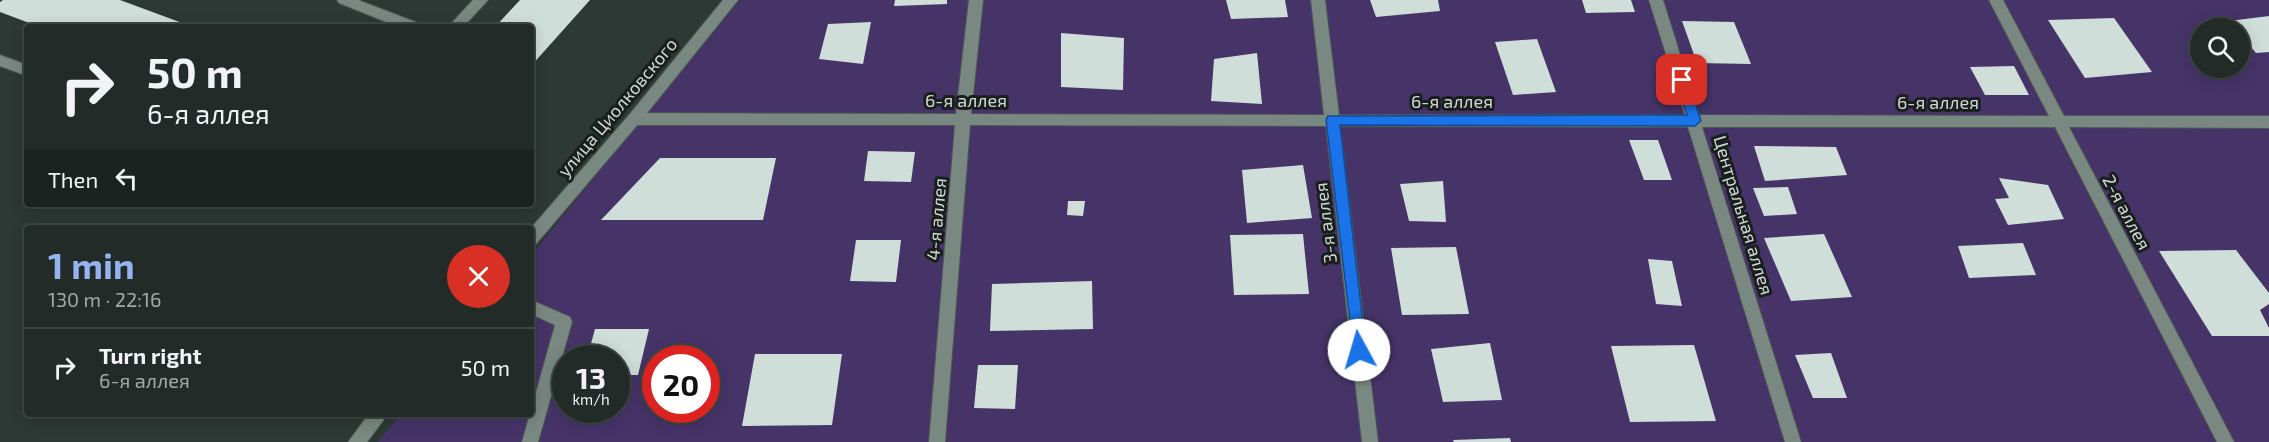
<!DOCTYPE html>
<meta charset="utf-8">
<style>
:root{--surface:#222b27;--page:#2a332f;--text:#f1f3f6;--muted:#a2a7a7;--line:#3f4744;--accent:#95b2f1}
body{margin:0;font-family:"Exo 2",sans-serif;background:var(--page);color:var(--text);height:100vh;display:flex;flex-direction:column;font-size:22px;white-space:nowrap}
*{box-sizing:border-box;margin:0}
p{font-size:20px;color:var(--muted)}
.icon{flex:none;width:33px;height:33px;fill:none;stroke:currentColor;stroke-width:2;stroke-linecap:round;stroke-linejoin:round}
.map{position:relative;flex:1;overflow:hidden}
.drawer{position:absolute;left:24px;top:225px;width:510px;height:192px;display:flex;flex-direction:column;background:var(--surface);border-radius:6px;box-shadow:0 3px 15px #0003,0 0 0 2px var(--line)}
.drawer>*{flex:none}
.top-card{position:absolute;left:24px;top:24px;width:510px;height:183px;border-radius:6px;box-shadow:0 3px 15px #0003,0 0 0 2px var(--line);background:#222b27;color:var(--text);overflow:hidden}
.fabs{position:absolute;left:2190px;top:18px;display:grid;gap:12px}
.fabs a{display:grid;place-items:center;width:60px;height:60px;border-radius:50%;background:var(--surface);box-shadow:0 3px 15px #0003,0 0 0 2px var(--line);font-size:30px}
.speed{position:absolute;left:552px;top:345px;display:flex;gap:12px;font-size:30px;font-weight:700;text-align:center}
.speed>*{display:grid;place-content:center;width:78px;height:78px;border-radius:50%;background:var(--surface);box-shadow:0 3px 15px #0003,0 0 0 2px var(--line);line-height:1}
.speed small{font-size:15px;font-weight:400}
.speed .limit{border:9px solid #d22;background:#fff;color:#111}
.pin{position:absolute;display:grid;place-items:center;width:51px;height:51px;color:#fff;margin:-26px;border-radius:12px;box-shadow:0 3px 9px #0006}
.me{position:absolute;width:66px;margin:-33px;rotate:354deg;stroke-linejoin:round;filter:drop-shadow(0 0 4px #0008)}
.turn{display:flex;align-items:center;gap:21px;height:126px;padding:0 24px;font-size:27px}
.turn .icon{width:78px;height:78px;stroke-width:2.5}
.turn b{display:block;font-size:42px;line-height:51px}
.then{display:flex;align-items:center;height:57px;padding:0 24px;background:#0003;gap:12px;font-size:22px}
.round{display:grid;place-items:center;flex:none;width:63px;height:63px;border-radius:32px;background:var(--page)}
.summary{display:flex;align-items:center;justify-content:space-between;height:102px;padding:0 24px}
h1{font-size:36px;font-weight:700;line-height:45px;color:var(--accent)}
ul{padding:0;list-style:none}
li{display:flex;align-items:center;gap:18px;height:78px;padding:0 24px;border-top:2px solid var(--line)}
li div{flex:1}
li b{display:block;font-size:22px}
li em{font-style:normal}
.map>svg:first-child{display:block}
.green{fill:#463469;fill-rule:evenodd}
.building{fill:#cfded8}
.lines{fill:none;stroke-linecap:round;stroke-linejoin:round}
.lane-casing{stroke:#4d5753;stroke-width:2}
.street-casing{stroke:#4d5753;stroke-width:2}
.lane{fill:#7a8882;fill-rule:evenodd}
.street{fill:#7a8882;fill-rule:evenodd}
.route{fill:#1a73e8;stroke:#114b97;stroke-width:1.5}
.labels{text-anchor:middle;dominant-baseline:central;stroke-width:6;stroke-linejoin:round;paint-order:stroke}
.street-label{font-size:18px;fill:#d0d7d4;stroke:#191f1d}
</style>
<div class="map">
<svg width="2269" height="442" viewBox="0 0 2269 442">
<rect width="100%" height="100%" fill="#2d3934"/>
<path class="green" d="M740 0H2269V442H378L401 414H531V255ZM2200 28H2240V68H2200ZM566 358H616V410H566ZM656 358H706V410H656Z"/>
<path class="building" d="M3 0H120L193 27H40L0 12V2Z
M520 0H590L531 66V27H495Z
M895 0H947V4L894 6Z
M1226 0H1285L1288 17 1231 19Z
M1370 0H1438L1440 11 1376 17Z
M1582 0H1631L1635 12 1586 13Z
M2269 16V52L2256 53 2240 34V28H2235L2229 21Z
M2114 18 2152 72 2085 78 2048 20Z
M1682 21 1734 22 1751 64 1697 63Z
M871 22 863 64 819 59 828 24Z
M1061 33 1124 38 1123 90 1061 87Z
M1537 39 1556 92 1513 95 1495 42Z
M1257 53 1262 104 1211 101 1214 59Z
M2014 66 2029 95H1985L1970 67Z
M1629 140H1658L1672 180H1644Z
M1754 146 1836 147 1847 175 1765 181Z
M868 151 915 152 911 182 864 181Z
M660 158H776L763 220H601Z
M1303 165 1312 218 1247 223 1242 170Z
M1999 178 2048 185 2064 219 2008 225 1995 199 2009 198Z
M1443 181 1446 222 1409 221 1400 184Z
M1788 187 1797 214 1764 216 1753 188Z
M1068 201H1085L1083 216 1067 215Z
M1303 234 1309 294 1234 295 1230 235Z
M1824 234 1852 297 1791 301 1764 238Z
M856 240H901L896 282 850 281Z
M2023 243 2036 275 1969 278 1958 246Z
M1456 247 1469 314 1402 315 1391 248Z
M2236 250 2269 293V304L2260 310 2269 328V336H2212L2159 251Z
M1648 259 1672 261 1682 306 1656 304Z
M1092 281 1093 329 990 331 992 284Z
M595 329H649L638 375H616V358H587Z
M1490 343 1502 400 1443 402 1431 349Z
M1694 345 1716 421 1630 422 1611 346Z
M1831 353 1847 398H1813L1795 355Z
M755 354H842L832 425 742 426Z
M978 365H1018L1015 409 974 408Z
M1510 438 1511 442H1454L1453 440Z"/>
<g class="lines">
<defs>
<path id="lane" d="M337 0H358L418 23 420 27H399L339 3Z
M473 0H488L463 27H448Z
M969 0H983L971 114 1324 115 1311 0H1325L1339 115H1685L1649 0H1663L1699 115 2049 116 1989 0H2003L2064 116H2269V128L2069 127 2234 442H2217L2055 127H1702L1801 442H1785L1688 127 1340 126 1378 442H1362L1326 126 970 125 945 442H929L955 125H634L627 119 634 113 956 114Z
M0 55 27 65V76L0 66Z
M531 300 570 317 572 322 538 442H522L555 325 531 314Z"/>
<path id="street" d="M723 0H738L639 123 536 244 531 245V228L629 115Z
M369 414H388L367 442H348Z"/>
</defs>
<use href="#lane" class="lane-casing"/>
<use href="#street" class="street-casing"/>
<use href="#lane" class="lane"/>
<use href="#street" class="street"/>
</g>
<path class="route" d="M1682 75 1688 80 1701 121 1695 126 1340 125 1366 350 1364 355H1354L1326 120 1328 116 1687 115 1675 80Z"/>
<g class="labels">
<g class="street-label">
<text x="966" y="100">6-я аллея</text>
<text x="1452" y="101">6-я аллея</text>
<text x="1938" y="102">6-я аллея</text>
<text transform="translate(617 107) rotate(-50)">улица Циолковского</text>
<text transform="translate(2127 212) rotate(62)">2-я аллея</text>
<text transform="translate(1744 215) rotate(73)">Центральная аллея</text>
<text transform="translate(936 219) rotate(-85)">4-я аллея</text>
<text transform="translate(1325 223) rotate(-97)">3-я аллея</text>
</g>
</g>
</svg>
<div class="fabs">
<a><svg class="icon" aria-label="search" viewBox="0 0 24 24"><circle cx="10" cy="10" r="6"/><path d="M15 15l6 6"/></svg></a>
</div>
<div class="speed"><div>13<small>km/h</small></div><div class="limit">20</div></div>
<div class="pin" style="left:1682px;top:80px;background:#d93025"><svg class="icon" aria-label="arrive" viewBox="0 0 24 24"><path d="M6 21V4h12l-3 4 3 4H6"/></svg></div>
<svg class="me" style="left:1359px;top:350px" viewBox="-20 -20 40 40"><circle r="19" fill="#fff"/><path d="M0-13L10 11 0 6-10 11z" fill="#1a73e8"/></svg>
<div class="top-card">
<div class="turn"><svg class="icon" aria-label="right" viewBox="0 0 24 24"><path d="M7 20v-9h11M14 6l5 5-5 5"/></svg><div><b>50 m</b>6-я аллея</div></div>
<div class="then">Then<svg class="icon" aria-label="left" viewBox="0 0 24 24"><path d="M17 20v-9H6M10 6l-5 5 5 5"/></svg></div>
</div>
<section class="drawer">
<div class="summary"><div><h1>1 min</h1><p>130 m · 22:16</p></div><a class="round" style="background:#d93025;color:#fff"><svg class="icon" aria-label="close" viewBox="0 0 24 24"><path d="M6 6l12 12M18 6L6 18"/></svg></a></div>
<ul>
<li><svg class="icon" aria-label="right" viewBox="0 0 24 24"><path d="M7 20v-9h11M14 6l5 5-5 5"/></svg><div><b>Turn right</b><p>6-я аллея</p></div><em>50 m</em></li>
</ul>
</section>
</div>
